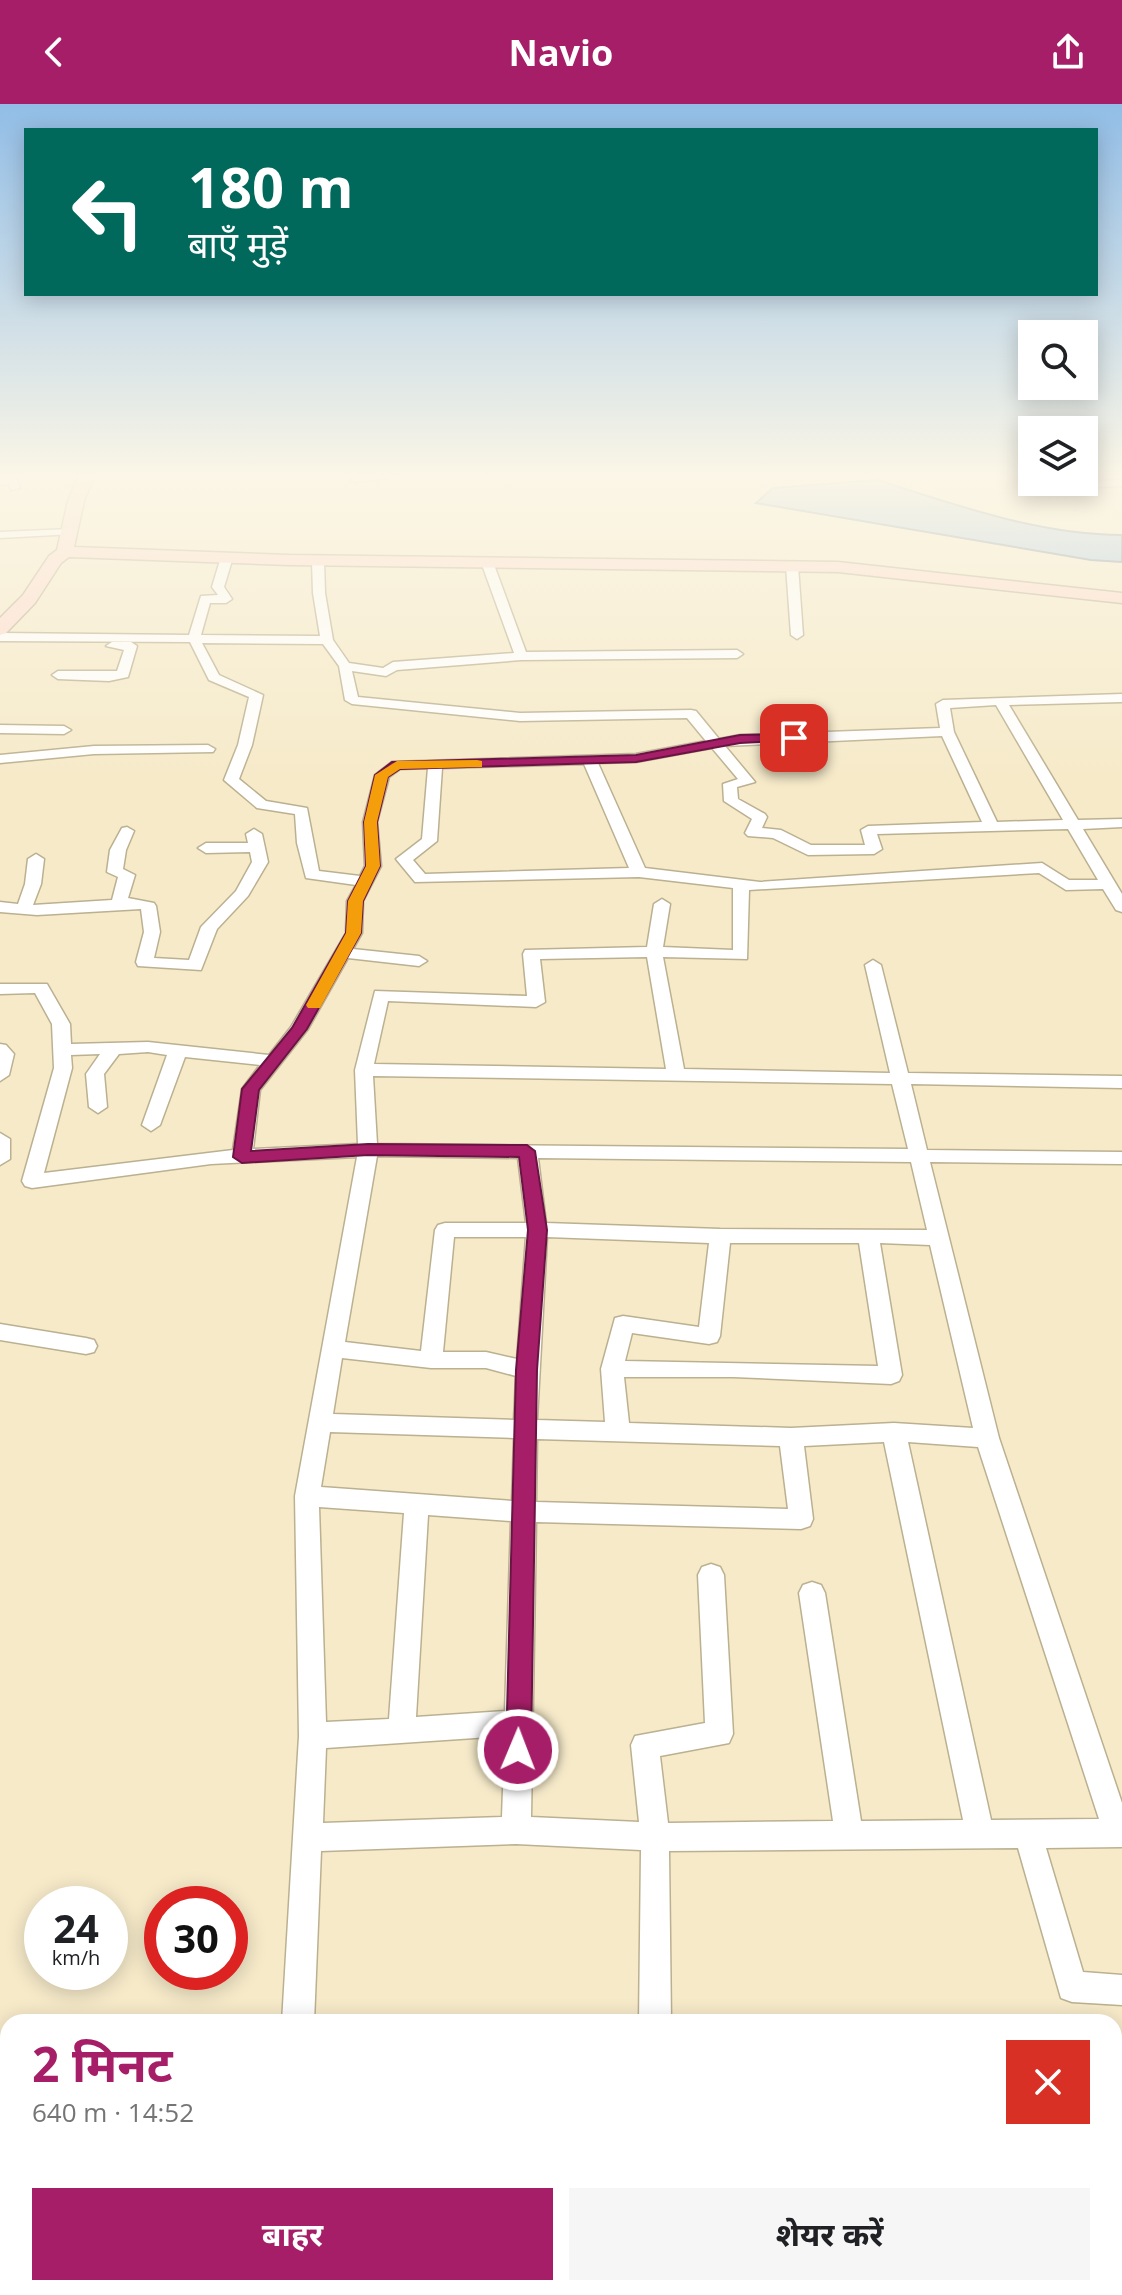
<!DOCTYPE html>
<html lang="hi">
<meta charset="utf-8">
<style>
:root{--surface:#fff;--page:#f6f6f6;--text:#202124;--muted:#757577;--accent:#a51e67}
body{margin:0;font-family:"Open Sans","Noto Sans Devanagari",sans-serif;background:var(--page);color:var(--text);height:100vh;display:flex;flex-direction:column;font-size:30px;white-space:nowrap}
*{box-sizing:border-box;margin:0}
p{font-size:26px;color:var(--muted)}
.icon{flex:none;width:44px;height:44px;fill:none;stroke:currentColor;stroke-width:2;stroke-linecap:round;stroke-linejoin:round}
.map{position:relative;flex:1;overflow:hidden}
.drawer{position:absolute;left:0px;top:1910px;width:1122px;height:282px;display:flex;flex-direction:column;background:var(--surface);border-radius:24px 24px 0 0;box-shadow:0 4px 20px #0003}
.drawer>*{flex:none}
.guide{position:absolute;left:24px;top:24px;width:1074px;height:168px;border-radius:0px;box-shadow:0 4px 20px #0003;background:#00695c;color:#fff;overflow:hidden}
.fabs{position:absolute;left:1018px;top:216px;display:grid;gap:16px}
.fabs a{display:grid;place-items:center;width:80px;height:80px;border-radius:0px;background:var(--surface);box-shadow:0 4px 20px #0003;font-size:40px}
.speed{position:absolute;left:24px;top:1782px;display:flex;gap:16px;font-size:40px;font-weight:700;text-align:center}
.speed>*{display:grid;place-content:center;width:104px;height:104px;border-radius:50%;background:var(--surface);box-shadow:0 4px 20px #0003;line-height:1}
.speed small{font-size:20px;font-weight:400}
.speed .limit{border:12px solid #d22;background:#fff;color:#111}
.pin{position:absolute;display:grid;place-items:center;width:68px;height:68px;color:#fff;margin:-34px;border-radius:16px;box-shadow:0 4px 12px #0006}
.me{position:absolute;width:88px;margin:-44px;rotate:1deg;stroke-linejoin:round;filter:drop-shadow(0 0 6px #0008)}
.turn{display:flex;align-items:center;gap:28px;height:168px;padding:0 32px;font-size:36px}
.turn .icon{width:104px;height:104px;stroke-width:2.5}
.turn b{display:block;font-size:56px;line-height:68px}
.round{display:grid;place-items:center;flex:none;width:84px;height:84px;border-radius:0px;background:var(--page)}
.summary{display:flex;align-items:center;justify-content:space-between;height:136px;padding:0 32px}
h1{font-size:48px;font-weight:700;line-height:60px;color:var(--accent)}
.button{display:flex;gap:16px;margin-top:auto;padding:16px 32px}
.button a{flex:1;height:92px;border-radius:0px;background:var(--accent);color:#fff;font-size:32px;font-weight:700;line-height:92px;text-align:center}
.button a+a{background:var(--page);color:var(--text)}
header{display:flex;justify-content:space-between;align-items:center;height:104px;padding:0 32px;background:var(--accent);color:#fff;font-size:36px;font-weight:700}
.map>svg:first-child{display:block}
.water{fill:#afcbe4;stroke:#8093a1;stroke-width:2}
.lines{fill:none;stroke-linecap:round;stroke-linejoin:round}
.street-casing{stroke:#bbb090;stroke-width:3}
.secondary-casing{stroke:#bbb090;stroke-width:3}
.street{fill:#fff;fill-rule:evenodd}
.secondary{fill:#fedccf;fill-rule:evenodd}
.route{fill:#a51e67;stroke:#6b1443;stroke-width:2}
.slow{fill:#f59e0b}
</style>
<header><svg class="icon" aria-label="back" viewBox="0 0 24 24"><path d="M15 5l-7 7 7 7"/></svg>Navio<svg class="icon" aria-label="share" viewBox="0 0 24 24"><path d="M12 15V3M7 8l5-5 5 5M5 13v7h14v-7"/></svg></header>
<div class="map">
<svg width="1122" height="2191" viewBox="0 0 1122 2191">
<rect width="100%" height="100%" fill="#f6eac9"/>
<path class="water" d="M878 376C956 401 1039 431 1122 431V458L1091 456 756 399 773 384Z"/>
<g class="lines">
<defs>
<path id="street" d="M396 368H434L355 378 350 375Z
M469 368H495L496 370 491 373Z
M0 375H17L20 384 11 386 9 380 0 381Z
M1122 376V382L1074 384 1069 381 1074 378Z
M70 425 74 426V430L0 434V428Z
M227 450 233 453 224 483 232 495 226 499H210L201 531 320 532 313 489 312 457 318 454 324 457 325 489 333 536 349 559 383 564 393 558 514 549 481 458 487 455 493 458 526 548 737 546 743 550 737 554 521 556 397 566 386 572 352 567 358 593 520 609 691 606 696 607 719 635 740 631 940 624 936 600 943 596 1122 590V598L1009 601 1078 716 1122 715V723L1083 725 1122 790V808L1116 806 1103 785 1066 786 1039 769 749 786 747 855 663 853 684 965 890 969 865 861 873 856 881 861 908 969 1122 972V984L911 980 927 1046 1122 1048V1060L930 1058 999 1334 1122 1699V1743L1046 1744 1083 1868 1122 1871V1901L1072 1898 1061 1894 1018 1744 669 1747 671 1918H639L641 1746 516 1740 321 1747 314 1918H282L299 1632 295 1392 357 1053 211 1060 32 1084 25 1082 22 1077 54 964 52 920 35 889 0 890V880H47L70 920 71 940 148 938 269 951 291 923 346 829 347 797 356 781 306 774 297 739 295 710 257 704 224 676 238 641 249 593 209 576 190 538 0 537V529L189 531 201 492 218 491 212 483 221 453ZM202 539 323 540 339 562 345 596 352 600 520 617 687 614 706 637 636 650 392 658 375 671 363 718 365 762 360 772 319 767 307 704 266 697 239 675 252 641 263 591 219 571ZM996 601 1063 716 997 718 954 628 950 604ZM942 632 982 718 868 722 861 726 865 741H811L781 726 762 724 767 713 765 710 738 695 737 683 755 678 725 642ZM712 644 738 675 723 680 724 697 752 715 745 729 748 732 773 734 808 751 874 750 882 745 877 730 1068 725 1098 776H1069L1042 759 760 778 645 764 598 659 636 658ZM584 660 629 764 425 770 413 756 437 737 442 664ZM428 664 422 735 396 755 415 778 639 773 733 784V846L663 843 670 800 662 795 654 800 647 843 525 846 523 850 527 892 375 887 355 966 358 1040 253 1045 260 986 308 925 348 854 419 862 427 857 419 852 353 845 362 829 363 797 381 762 377 718 389 673 400 665ZM647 853 666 965 374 960 388 897 536 903 545 898 540 855ZM148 948 167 951 142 1021 151 1027 160 1021 185 953 260 961 242 985 233 1046 44 1069 72 964 71 951 100 950 86 970 89 1003 98 1009 107 1003 104 970 119 950ZM373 972 892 980 908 1045 377 1040ZM377 1052 518 1054 526 1119H445L438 1121 435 1126 421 1247 345 1238ZM538 1054 911 1058 927 1126 720 1125 546 1119ZM454 1133H526L517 1255 486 1248H443ZM547 1133 709 1139 699 1223 623 1212 615 1214 601 1265 605 1318 537 1316ZM730 1139H859L878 1262 625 1257 632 1229 709 1240 717 1238 720 1232ZM880 1139 930 1141 973 1324 894 1319 791 1324 629 1319 624 1273H733L891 1280 899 1277 902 1271ZM342 1254 431 1264H486L516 1272 514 1316 333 1310ZM330 1328 514 1334 512 1397 321 1383ZM537 1335 780 1342 788 1405 536 1398ZM884 1338 963 1716 861 1717 825 1489 821 1481 812 1478 803 1481 799 1489 833 1717 668 1719 660 1652 729 1639 733 1630 724 1471 720 1463 711 1460 702 1463 698 1471 705 1619 635 1632 631 1641 639 1718 531 1713 536 1418 801 1425 810 1422 813 1415 804 1342ZM908 1338 978 1343 1099 1715 991 1716ZM319 1403 404 1409 389 1615 326 1618ZM428 1411 511 1417 505 1607 416 1613ZM505 1632 502 1713 323 1719 326 1644Z
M792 459 798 462 803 531 797 535 791 531 786 462Z
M131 538 137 542 128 573 109 577 58 575 52 571 58 567H117L124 546 106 542 112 538Z
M0 621 64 622 71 626 64 630 0 629Z
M208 641 215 645 213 648 94 650 0 659V651L94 642Z
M127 723 134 727 126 746 123 765 135 771 128 794 154 799 156 802 160 828 154 854 189 856 201 823 236 787 252 758 250 748 206 749 198 744 206 739H248L246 730 254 725 262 730 268 758 248 792 217 825 201 866 138 862 136 858 144 828 141 805 37 811 0 808V798L18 800 25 780 28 755 36 750 44 755 41 780 33 801 112 796 118 773 107 768 110 746 122 724Z
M0 940 6 941 14 950 9 971 0 977Z
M0 1029 10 1035V1055L0 1061Z
M0 1220 86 1234 94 1236 97 1242 94 1248 86 1250 0 1236Z
M1114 2098H1122V2132H1114Z
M268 2184H302V2191H268Z
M637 2184H671V2191H637Z"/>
<path id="secondary" d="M80 368H96L84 397 74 443 289 451 838 458 1122 489V499L838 468 289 461 69 453 61 459 35 499 6 529 0 531V514L23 491 49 452 57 446 68 397Z"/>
</defs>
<use href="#street" class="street-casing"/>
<use href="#secondary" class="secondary-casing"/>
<use href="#street" class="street"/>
<use href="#secondary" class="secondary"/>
</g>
<linearGradient id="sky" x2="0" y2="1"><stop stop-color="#91bde6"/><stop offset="0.55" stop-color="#fbf6e7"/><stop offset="1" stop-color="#fbf6e7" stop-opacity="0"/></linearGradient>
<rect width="1122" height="675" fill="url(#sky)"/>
<path class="route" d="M794 630 800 634 798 636 740 639 636 658 400 665 388 673 377 718 380 762 363 797 361 829 307 925 259 986 251 1047 368 1040 527 1041 535 1047 547 1126 537 1266 531 1646 527 1654 518 1658 509 1654 506 1646 516 1266 528 1126 519 1053 368 1051 242 1059 233 1053 242 985 292 924 346 829 348 797 366 762 364 718 375 671 392 658 636 651 740 631Z"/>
<path class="slow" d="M477 656 482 657V663L400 665 388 673 377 718 380 762 363 797 361 829 320 904H308L306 901 346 829 348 797 366 762 364 718 375 671 397 657Z"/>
</svg>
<div class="fabs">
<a><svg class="icon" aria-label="search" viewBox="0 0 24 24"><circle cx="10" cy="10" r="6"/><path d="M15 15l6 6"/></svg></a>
<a><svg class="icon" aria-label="layers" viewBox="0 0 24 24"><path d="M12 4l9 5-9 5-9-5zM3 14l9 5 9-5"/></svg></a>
</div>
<div class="speed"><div>24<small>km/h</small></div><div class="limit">30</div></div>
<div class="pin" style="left:794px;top:634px;background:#d93025"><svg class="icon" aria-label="arrive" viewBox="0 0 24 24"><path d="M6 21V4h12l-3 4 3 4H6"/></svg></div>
<svg class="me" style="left:518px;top:1646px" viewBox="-20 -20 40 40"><circle r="17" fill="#a51e67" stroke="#fff" stroke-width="3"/><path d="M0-11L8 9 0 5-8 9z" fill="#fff"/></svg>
<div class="guide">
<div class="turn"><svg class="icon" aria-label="left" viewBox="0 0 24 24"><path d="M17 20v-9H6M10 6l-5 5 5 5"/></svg><div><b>180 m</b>बाएँ मुड़ें</div></div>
</div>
<section class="drawer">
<div class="summary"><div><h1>2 मिनट</h1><p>640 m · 14:52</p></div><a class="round" style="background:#d93025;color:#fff"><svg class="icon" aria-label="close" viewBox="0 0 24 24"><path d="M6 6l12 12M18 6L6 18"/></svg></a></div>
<div class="button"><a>बाहर</a><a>शेयर करें</a></div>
</section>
</div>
